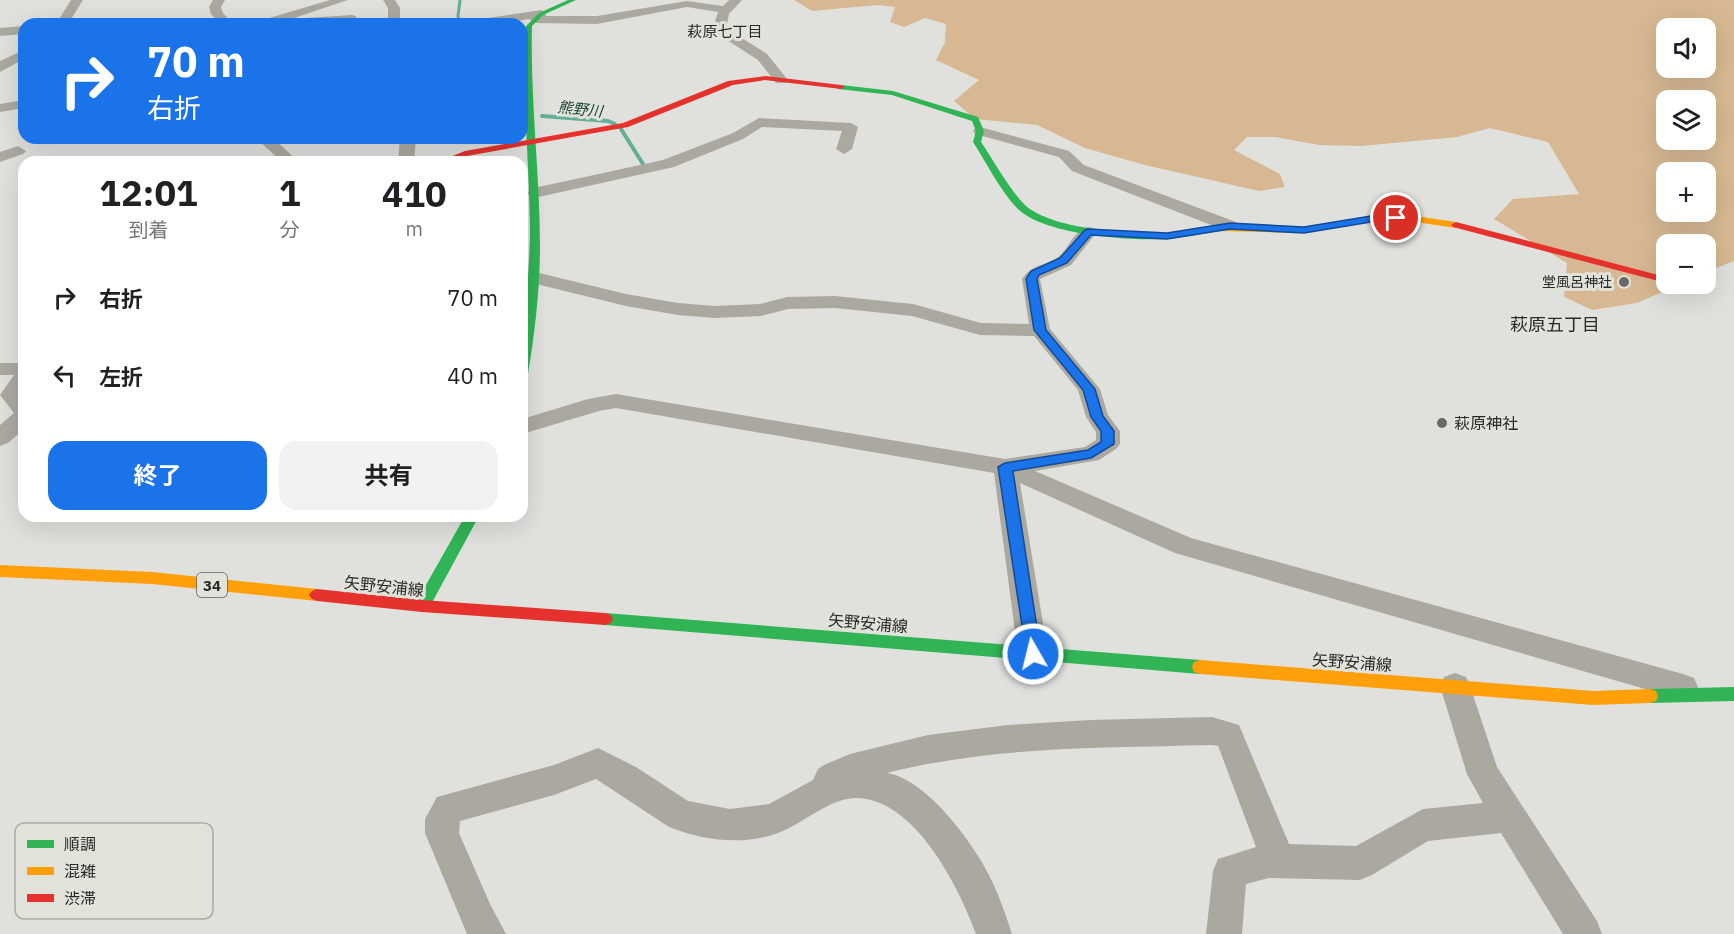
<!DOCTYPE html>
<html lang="ja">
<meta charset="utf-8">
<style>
:root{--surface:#fff;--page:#f2f2f2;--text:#202124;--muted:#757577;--accent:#1a73e8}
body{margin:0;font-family:"IBM Plex Sans","Noto Sans JP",sans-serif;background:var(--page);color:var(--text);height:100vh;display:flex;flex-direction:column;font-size:22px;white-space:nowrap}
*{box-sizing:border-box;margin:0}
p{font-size:20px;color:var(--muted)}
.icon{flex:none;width:33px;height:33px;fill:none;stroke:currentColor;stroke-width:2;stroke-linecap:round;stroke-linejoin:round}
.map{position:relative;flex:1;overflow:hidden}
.panel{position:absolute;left:18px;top:156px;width:510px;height:366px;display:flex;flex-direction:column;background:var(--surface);border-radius:18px;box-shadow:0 6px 24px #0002}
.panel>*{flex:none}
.guide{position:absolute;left:18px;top:18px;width:510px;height:126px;border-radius:18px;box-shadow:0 6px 24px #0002;background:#1a73e8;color:#fff;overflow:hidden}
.controls{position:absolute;left:1656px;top:18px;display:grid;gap:12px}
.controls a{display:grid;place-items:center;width:60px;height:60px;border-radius:12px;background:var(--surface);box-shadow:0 6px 24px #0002;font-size:30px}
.pin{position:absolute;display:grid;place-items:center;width:51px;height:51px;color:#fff;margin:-26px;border:3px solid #fff;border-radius:50%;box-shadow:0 2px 6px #0007}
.me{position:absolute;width:66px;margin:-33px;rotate:352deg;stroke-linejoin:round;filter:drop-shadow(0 0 4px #0008)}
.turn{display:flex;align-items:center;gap:21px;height:126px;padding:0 30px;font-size:27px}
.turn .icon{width:78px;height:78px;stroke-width:2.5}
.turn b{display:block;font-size:42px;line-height:51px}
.eta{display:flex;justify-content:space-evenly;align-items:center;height:102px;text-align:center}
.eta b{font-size:36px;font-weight:700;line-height:42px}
.action{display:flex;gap:12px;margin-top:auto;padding:12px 30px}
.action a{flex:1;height:69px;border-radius:18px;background:var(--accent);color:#fff;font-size:24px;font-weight:700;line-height:69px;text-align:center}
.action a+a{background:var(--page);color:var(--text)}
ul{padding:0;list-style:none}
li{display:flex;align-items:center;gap:18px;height:78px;padding:0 30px}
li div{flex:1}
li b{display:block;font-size:22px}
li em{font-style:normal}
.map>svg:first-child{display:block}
.forest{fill:#d7b892;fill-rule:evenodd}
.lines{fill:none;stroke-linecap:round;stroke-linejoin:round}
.stream-far1{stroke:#64af97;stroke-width:3}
.stream{stroke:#64af97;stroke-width:4}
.street{fill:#aba99f;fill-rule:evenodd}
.fast{fill:#30b455;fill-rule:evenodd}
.slow{fill:#ff9f0a;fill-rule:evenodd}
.jam{fill:#e5322d;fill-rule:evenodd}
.route{fill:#1a73e8;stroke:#114b97;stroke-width:1.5}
.poi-dot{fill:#696a67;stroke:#e1e3db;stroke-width:2}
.labels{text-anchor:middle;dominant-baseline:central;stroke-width:6;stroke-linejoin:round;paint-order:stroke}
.far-poi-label{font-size:14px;fill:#292a27;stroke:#e1e3db;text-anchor:end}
.far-neighbourhood-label{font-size:15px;fill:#292a27;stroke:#e1e3db}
.far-water-label{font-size:15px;font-style:italic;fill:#113e2f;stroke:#e1e3db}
.shield{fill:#e1e3db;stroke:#60625d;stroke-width:1.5}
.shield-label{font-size:15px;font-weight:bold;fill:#292a27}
.poi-label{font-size:16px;fill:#292a27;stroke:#e1e3db;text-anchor:start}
.street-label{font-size:16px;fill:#292a27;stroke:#e1e3db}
.neighbourhood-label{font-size:18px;fill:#292a27;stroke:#e1e3db}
.key{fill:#e1e3db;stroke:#aaaca5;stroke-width:1.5}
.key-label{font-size:16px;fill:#292a27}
</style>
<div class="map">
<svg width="1734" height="934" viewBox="0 0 1734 934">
<rect width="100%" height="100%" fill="#e0e1dd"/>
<path class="forest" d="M794 0H1734V261L1706 272V244H1666V284H1680L1637 303 1592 310 1564 297 1567 263 1494 219 1513 199 1579 194 1548 142 1490 128 1457 137 1361 146 1319 145 1275 137H1247L1234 150 1280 174 1285 187 1259 191 1145 165 1085 148 1037 125 975 119 954 101 979 80 936 60 945 42 946 24 925 18 904 27 890 22 895 7 878 5 812 11ZM1666 28H1706V68H1666ZM1666 100H1706V140H1666ZM1666 172H1706V212H1666Z"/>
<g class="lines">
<path class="stream-far1" d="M460 0 458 16 460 24"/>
<path class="stream" d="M542 116 608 121 615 124
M621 129 643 164"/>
<path class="street" d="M71 0H83L68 24H56Z
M213 0H225L221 7 223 13 233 24H220L211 14 209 7Z
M330 0H348L276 24H257L259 21Z
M383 0H395L400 8V24H388V8Z
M729 0H742L729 14 726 28 767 54 788 80 786 83H776L758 60 716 33 714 25 718 12 687 7 597 24 535 23 529 19 498 24H468L474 20 541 10 545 12 546 16H597L687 1 723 6Z
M352 15 356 16V22L300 24 299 22 305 18Z
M24 26V34L0 36V28Z
M24 50V59L0 72V61Z
M24 100V108L0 112V104Z
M759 118 851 123 858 127 852 149 844 154 836 149 842 131 762 127 743 139 674 167 534 198 526 193 534 188 663 160 733 133Z
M980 127 1069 151 1084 165 1236 222 1239 226 1236 230H1224L1072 171 1059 157 975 134 973 131 975 128Z
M256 138H273L299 162H282Z
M400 138H416L414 162H398Z
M18 146 26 151 23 154 0 162V152Z
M1088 227 1094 228 1097 232 1071 265 1040 279 1050 329 1100 389 1108 415 1120 431V444L1116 449 1099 460 1035 471 1191 538 1683 674 1694 678 1698 687 1694 696 1683 700 1175 553 1020 483 1048 654 1043 662 1033 666 1023 662 1018 654 994 473 616 408 599 411 522 434V419L588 399 616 394 1005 459 1085 447 1096 440V432L1086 417 1078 390 1034 336 980 335 912 316 835 308 788 309 761 316 714 318 678 315 626 306 528 282 526 278 528 274 535 272 626 294 678 303 714 306 760 304 787 297 835 296 913 304 981 323 1029 324 1022 279C1033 263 1044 267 1058 257 1069 248 1074 230 1088 227Z
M0 363H24V429L8 443 0 446V425L14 413 0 395 14 375H0Z
M1455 673 1466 677 1470 686 1497 767 1597 921 1602 934H1563L1501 833 1428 841 1372 875 1360 880 1269 878 1246 884 1242 934H1206L1213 871 1218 859 1256 847 1220 751 1218 746 1212 745C1103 748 993 746 887 773 927 779 976 846 992 881 1000 898 1006 916 1012 934H976C959 887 914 797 855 798 830 799 807 820 785 830 750 847 704 841 669 827L596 779 554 795 460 821 459 833 490 904 506 934H467L425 833V819L437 797 554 765 598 748 636 767 688 801 730 809 769 804 813 780 818 769 824 765 850 754 928 735 1008 725 1090 720 1212 717 1239 725 1289 844 1356 846 1423 809 1483 803 1467 774 1440 686 1444 677Z"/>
<path class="fast" d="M568 0H576L543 15 532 26C530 100 540 173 540 246 540 289 535 332 528 374L522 378C522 327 530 278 530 227 529 160 522 93 526 26L539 13Z
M841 85 893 91 978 117 984 131 981 142C994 161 1008 187 1023 203 1048 230 1131 234 1166 233 1184 232 1203 227 1221 225L1226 228 1221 231C1203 233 1185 238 1166 239 1130 241 1041 235 1016 207 1000 190 986 162 973 142L976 131 972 121 892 95 838 89V85Z
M465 516H479L428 610 422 612 416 610 414 606Z
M605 613 1200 660 1206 662 1208 667 1206 672 1200 674 605 625 599 623 597 619 599 615Z
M1734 687V701L1650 703 1644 701 1642 696 1644 691 1650 689Z"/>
<path class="slow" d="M1377 215 1415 216 1456 222 1461 225 1456 228 1415 222 1377 221 1304 233 1221 231 1216 228 1221 225 1304 227Z
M0 565 152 572 317 589 322 591 325 595 322 599 317 601 152 584 0 577Z
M1200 660 1593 691 1650 689 1656 691 1658 696 1656 701 1650 703 1593 705 1200 674 1194 672 1192 667 1194 662Z"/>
<path class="jam" d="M765 76 841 85 845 87 841 89 765 80 733 85 628 127 467 156 450 162H437L465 151 623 123 728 81Z
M1456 222 1666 277V283L1453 227 1451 225Z
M317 589 422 600 605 613 611 615 613 619 611 623 605 625 422 612 317 601 312 599 309 595 312 591Z"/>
</g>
<path class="route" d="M1377 215H1396L1401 218 1396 221H1377L1304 233 1230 229 1167 239 1091 235 1067 263 1039 275 1037 279 1046 330 1095 389 1103 416 1114 431V444L1091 458 1013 471 1041 654 1039 659 1033 661 1027 659 998 467 1005 463 1088 450 1101 442V431L1091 417 1083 390 1034 330 1026 279 1031 271 1060 258 1085 230 1088 229 1167 233 1230 223 1304 227Z"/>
<g class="poi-dot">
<circle cx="1624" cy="282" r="6"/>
<circle cx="1442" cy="423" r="6"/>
</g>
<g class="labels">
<g class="far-poi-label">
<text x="1612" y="282">堂風呂神社</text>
</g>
<g class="far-neighbourhood-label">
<text x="725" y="31">萩原七丁目</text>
</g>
<g class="far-water-label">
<text transform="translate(580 109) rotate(6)">熊野川</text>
</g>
<rect class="shield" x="197" y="573" width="30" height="24" rx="4.5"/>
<g class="shield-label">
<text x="212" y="585">34</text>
</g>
<g class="poi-label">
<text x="1454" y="423">萩原神社</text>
</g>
<g class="street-label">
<text transform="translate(384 586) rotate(6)">矢野安浦線</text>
<text transform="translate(868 623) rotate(5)">矢野安浦線</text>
<text transform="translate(1352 662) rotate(4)">矢野安浦線</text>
</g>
<g class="neighbourhood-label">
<text x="1555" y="324">萩原五丁目</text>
</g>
</g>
<rect x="15" y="823" width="198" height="96" rx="9" class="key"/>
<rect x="27" y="840" width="27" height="8" fill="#30b455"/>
<rect x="27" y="867" width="27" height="8" fill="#ff9f0a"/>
<rect x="27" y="894" width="27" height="8" fill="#e5322d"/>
<g class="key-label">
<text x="64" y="850">順調</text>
<text x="64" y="877">混雑</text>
<text x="64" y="904">渋滞</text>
</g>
</svg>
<div class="controls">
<a><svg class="icon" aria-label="sound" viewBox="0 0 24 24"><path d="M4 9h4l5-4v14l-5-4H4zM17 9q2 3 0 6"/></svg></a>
<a><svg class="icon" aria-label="layers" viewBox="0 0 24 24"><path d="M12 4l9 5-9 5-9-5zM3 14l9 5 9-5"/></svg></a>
<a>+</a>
<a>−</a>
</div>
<div class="pin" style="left:1396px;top:218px;background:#d93025"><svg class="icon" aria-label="arrive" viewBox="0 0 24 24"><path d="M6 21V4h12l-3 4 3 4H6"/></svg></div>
<svg class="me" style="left:1033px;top:654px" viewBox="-20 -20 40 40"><circle r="17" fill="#1a73e8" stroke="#fff" stroke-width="3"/><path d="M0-11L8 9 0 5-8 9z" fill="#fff"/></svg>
<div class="guide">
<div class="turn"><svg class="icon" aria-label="right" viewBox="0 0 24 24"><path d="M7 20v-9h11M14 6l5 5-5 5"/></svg><div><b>70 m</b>右折</div></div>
</div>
<section class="panel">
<div class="eta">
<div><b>12:01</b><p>到着</p></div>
<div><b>1</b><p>分</p></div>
<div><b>410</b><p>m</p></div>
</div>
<ul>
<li><svg class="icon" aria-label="right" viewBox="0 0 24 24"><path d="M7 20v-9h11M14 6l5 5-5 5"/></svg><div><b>右折</b></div><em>70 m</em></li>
<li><svg class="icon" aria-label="left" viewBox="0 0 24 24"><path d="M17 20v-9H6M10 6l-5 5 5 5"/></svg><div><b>左折</b></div><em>40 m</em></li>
</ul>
<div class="action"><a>終了</a><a>共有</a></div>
</section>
</div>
